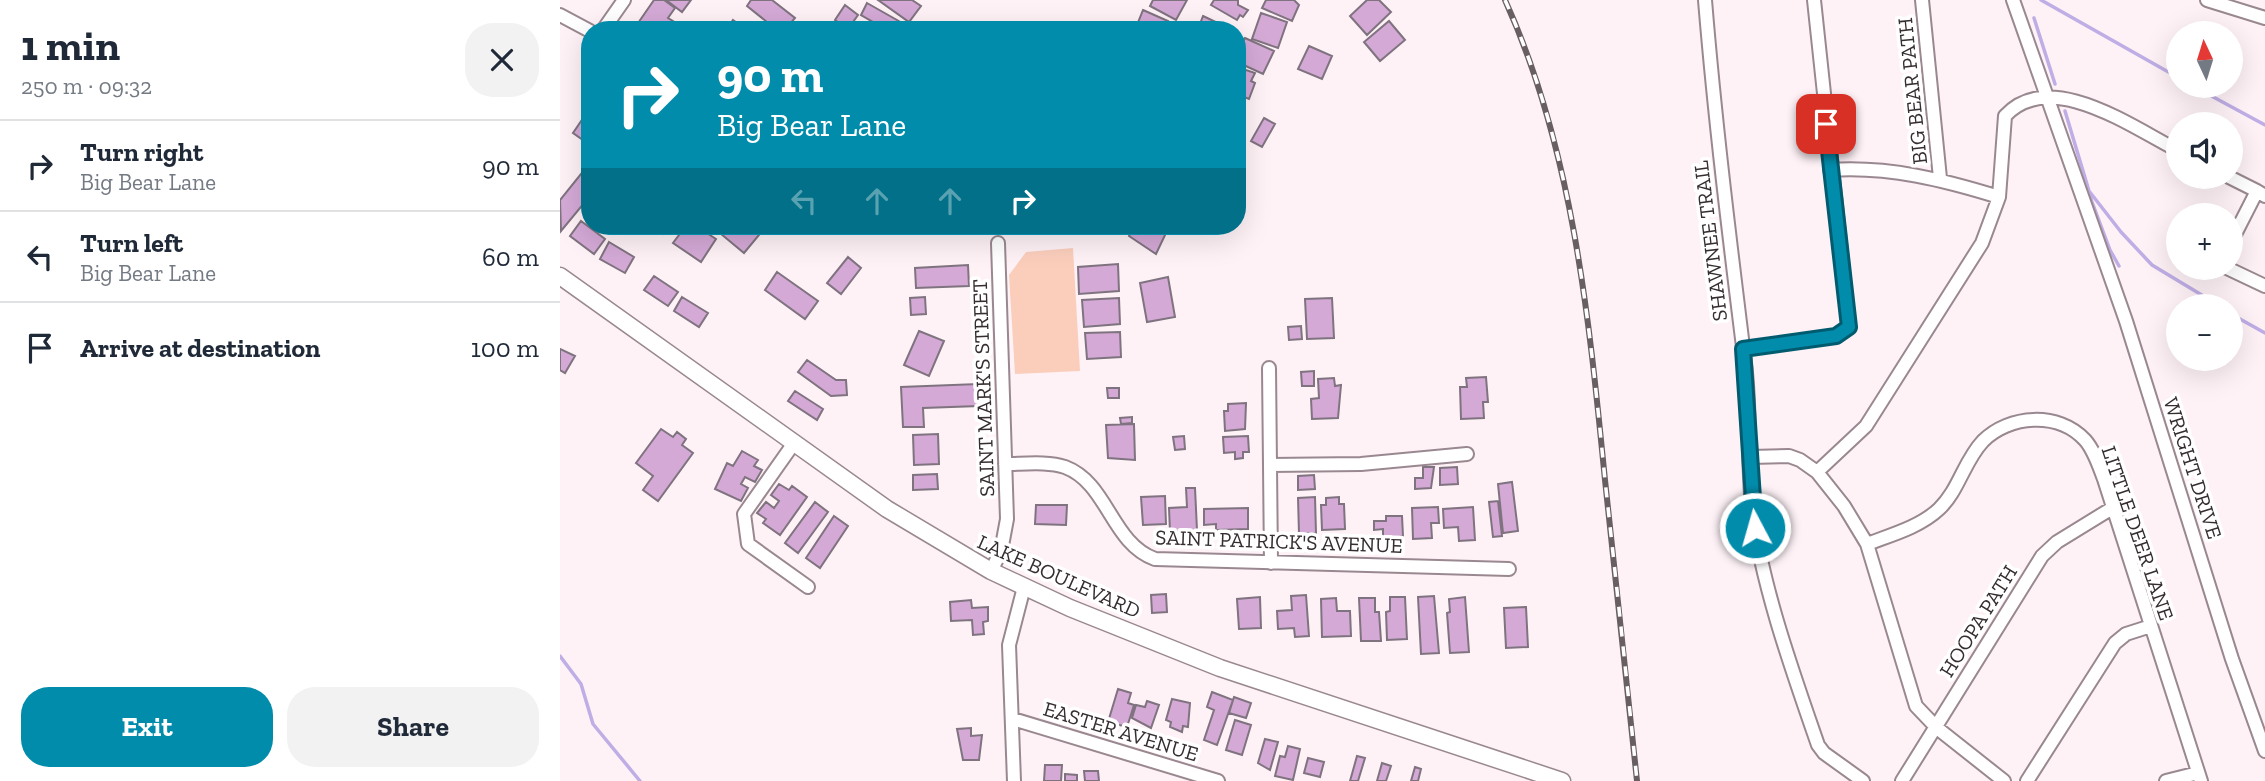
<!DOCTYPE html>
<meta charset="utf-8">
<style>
:root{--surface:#fff;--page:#f2f2f3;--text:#1f2937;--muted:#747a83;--line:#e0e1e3;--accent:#028cab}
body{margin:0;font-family:"Zilla Slab",serif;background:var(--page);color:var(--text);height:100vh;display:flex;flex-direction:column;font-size:26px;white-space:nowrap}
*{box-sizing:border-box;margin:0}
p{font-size:23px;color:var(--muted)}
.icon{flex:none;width:38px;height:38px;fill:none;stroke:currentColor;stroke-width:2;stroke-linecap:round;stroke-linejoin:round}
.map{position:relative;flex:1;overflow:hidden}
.details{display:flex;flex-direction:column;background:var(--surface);width:560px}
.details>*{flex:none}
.banner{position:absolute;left:21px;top:21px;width:665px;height:214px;border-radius:28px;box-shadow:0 7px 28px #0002;background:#028cab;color:#fff;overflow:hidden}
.needle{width:46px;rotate:356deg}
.buttons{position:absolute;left:1606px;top:21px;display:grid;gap:14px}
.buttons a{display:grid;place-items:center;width:77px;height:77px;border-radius:50%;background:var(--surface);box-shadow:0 7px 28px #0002;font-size:35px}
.pin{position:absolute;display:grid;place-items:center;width:60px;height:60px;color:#fff;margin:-30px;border-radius:14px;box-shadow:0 4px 10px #0006}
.me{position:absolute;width:77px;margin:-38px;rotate:354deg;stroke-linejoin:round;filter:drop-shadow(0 0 5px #0008)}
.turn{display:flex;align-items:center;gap:24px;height:147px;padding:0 21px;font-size:32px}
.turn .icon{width:91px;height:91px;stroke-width:2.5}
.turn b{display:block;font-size:49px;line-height:60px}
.lanes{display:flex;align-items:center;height:66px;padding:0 21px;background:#0003;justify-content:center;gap:35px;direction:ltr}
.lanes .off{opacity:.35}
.round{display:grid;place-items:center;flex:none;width:74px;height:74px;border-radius:28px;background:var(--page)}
.head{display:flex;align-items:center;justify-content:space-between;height:119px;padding:0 21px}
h1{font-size:42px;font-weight:800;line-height:52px}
.primary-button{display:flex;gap:14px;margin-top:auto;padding:14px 21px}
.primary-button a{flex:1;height:80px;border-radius:28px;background:var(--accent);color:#fff;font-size:28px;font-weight:800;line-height:80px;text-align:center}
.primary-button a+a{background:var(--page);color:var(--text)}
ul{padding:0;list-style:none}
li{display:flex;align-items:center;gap:21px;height:91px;padding:0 21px;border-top:2px solid var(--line)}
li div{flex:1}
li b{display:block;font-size:26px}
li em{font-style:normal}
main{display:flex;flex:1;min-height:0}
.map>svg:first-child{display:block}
.green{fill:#fbcebc}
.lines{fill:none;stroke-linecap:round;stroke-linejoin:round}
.stream{stroke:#bfaee5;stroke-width:3.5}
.building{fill:#d4a9d6;stroke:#7f737f;stroke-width:2}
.minor-casing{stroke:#9a8890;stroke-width:16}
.major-casing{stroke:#9a8890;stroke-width:19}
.minor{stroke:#fff;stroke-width:12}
.major{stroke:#fff;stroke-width:16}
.rail-casing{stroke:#685f62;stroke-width:6}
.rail{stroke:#fff;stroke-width:3.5;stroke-dasharray:10;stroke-linecap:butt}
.route-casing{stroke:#015b6f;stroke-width:18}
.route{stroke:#028cab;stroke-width:12}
.labels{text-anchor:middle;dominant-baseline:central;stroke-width:7;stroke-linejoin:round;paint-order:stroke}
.street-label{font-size:21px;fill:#352d30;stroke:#fff}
</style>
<main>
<section class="details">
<div class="head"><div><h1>1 min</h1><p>250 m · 09:32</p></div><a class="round"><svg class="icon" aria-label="close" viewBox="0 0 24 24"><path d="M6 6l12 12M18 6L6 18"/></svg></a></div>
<ul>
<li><svg class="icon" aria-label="right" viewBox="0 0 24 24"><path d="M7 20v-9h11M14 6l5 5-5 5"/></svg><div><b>Turn right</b><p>Big Bear Lane</p></div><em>90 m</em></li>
<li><svg class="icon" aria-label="left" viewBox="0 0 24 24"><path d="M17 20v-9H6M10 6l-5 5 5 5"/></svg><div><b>Turn left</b><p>Big Bear Lane</p></div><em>60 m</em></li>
<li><svg class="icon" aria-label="arrive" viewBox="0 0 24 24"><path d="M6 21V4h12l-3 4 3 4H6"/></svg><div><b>Arrive at destination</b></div><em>100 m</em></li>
</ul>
<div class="primary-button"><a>Exit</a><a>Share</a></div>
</section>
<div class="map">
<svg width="1705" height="781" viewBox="0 0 1705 781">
<rect width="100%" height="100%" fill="#fef2f7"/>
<path class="green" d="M513 248 520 371 455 374 449 275 466 252Z"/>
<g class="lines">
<path class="stream" d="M1481 0 1619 78
M1474 18 1495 84
M1633 86 1705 125
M1505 111 1529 191 1561 232 1592 265 1660 306
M1529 194 1550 250 1559 266
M1671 314 1705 333
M1675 649 1680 664
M0 656 21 684 33 724 80 781
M1685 678 1694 703"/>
</g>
<path class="building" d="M94 0H104L115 8 108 18 113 21 107 30H81L76 26Z
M106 0H131L122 12Z
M191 0H212L235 18 225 30H217L187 6Z
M318 0H352L361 6 349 22Z
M593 0H627L616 20 590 6Z
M654 0H678V5L688 10 683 17 680 15 677 20 651 5Z
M706 0H734L739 5 732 21 702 8Z
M807 0H819L831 12 807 35 790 16Z
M307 3 344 24 340 30H327L301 15Z
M285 5 298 15 288 29 275 20Z
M583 10 608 21 604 30H575Z
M701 13 727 22 718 48 692 39Z
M643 16 658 23 656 30 638 29Z
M173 20 187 30H166Z
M829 21 845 40 820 61 804 42Z
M121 23 134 30H117Z
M685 38 714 51 703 74 677 62V54Z
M749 46 772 56 762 79 738 69Z
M677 67 695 73 691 81 695 83 689 99 677 94Z
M30 108V145L13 133Z
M704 118 715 124 702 147 691 141Z
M29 164 30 196 1 231 0 200Z
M21 221 45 239 34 254 10 236Z
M90 226H108L103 234Z
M130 226H136L156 239 141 262 113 243 122 231 125 233Z
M168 226H199L204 229 184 253 161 234Z
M336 226H354V228L336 229Z
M574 226H592L606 233 596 254 569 236Z
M49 242 74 257 65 273 40 259Z
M288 257 301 268 281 294 267 283Z
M558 264 559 291 519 294 518 267Z
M408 265 409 286 356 288 355 268Z
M217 272 258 301 245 319 205 290Z
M94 276 118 292 108 306 84 290Z
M608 277 615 317 587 322 580 283Z
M122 297 148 313 139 327 114 311Z
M365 297 366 314 351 315 350 298Z
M559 298 560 324 524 327 522 300Z
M772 298 774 338 747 339 745 299Z
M741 326 742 339 729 340 728 327Z
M359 331 384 341 369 376 344 365Z
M560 332 561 357 527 359 525 333Z
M0 349 15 356 5 373 0 370Z
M247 360 276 380H286L287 395 271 396 238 372Z
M754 371V386H742L741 372Z
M926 377 928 402H923L924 418 901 419 900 387H907L906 378Z
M774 378 775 386 781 385 778 418 752 419 751 399 759 398 758 379Z
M418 384 419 406 363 408 364 427H343L341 387Z
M547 388H559V398H548Z
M235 391 263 409 257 420 228 401Z
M686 403 685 429 665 431 664 411H668V404Z
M572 417V423L561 424 560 418Z
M574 424 575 460 548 458 546 425Z
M101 429 113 437 117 432 126 439 122 445 133 453 98 501 83 490 93 476 76 463Z
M378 434 379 464 354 465 353 435Z
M624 436 625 449 615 450 613 437Z
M688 436 689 452H683V458L675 459V452L664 453 663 437Z
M182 451 198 460 194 466 202 470 195 482 185 477 181 484 188 488 181 501 155 489 167 463 173 466Z
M863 467H874L871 488 855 489V478H863Z
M897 467 898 484 880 485V468Z
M377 474 378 489 353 490V475Z
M754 475 755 489 738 490V476Z
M952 482 958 531 943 533 938 484Z
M219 484 229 490 232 486 247 497 220 535 203 523 206 519 197 513 206 502 214 508 219 501 211 495Z
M626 488H635L637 530 610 532 609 508 627 507Z
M605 496 606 524 583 525 581 497Z
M755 497 756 533 739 534 738 498Z
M779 497V504H784L785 529 762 530 761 505H766V498Z
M938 501 942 536 933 537 929 502Z
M255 502 268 512 238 553 225 543Z
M476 505H507L506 525 475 524Z
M878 507 879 523H871L872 538 853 539 852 508Z
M913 507 915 540 899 541 898 527 884 528 883 509Z
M688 508V529L656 530V524L644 525V509Z
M274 516 288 526 260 568 246 558Z
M826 516H842L843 536 823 541V529L814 530V521H826Z
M606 594 607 612 592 613 591 595Z
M746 595 749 636 735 637 734 628 718 629 717 611 732 610 731 596Z
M874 596 879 653 861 654 858 597Z
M700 597 701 628 679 629 677 599Z
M830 597H845L847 639 827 640 826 612 830 611Z
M905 597 909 652 890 653 887 613 890 612 889 599Z
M776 598 777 611H790L791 636 762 637 761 599Z
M799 598H815V612H819L821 641H801Z
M411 600 412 608 428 607V621L423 622 424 634 413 635 412 620 391 621 390 602Z
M966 607 968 647 946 648 944 608Z
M558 689 571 693 568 703 574 705 567 727 548 722Z
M652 692 673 700 657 745 644 740 654 710 647 707Z
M674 697 691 703 686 718 669 713Z
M612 699 630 703 628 727 623 726 622 732 610 727 611 722 606 720Z
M587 701 599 705 591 728 572 718 576 705 585 707Z
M675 720 691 725 682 755 666 750Z
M411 728V736L422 735 419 760H403L397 729Z
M705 739 718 742 710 770 698 763Z
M728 746 740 749 733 780 715 776 720 756 725 757Z
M797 756 805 758 798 781H790Z
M748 758 764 762 760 777 744 773Z
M822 763 831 766 826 781H817Z
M485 765H502L501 781H484Z
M855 767 861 769 858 781H851Z
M524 771H538L539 781H525Z
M505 774 517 775V781H505Z"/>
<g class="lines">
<defs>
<path id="minor" d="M1145 0C1155 122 1170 242 1185 363 1191 411 1187 458 1192 506 1200 581 1233 673 1258 745L1264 753 1303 781
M1362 0 1380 178
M1453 0 1566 321 1672 659 1705 751
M1647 0 1705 18
M0 15 30 31
M43 30 64 0
M1270 170C1329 166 1384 180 1439 197
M1669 177 1697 191
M1671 242 1697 191 1705 196
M1667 268 1705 286
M1183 349 1275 336 1289 327 1254 0
M709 368 711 563
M234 443 184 514 188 544 248 587
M1191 457 1229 456 1240 460 1257 472 1284 506 1307 544 1356 706 1377 728 1444 781
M445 464C463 464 488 461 505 467 548 483 551 543 595 559L949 569
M710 465 801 464 907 454
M1257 472 1306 426 1422 243 1439 197 1445 116C1490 67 1573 128 1619 151
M1307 544C1331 535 1360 527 1379 509 1399 490 1404 461 1423 441 1449 415 1498 411 1525 440 1534 450 1539 466 1544 479L1641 781
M431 571 441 551 447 519 438 243
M453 719 658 781
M454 781 449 645 464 587
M1342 781 1482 556 1497 542 1554 507
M1467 781 1555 643 1566 634 1591 626
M1606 781 1638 773"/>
<path id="major" d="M0 276 327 509 431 571 510 608 660 668 1002 781"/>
</defs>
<use href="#minor" class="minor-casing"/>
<use href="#major" class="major-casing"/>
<use href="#minor" class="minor"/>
<use href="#major" class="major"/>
<defs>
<path id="rail" d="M945 0C1013 150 1029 318 1045 480 1056 581 1067 681 1077 781"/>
</defs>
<use href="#rail" class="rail-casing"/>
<use href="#rail" class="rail"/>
</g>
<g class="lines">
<defs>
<path id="route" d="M1195 528 1183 349 1276 336 1289 327 1266 124"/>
</defs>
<use href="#route" class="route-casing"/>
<use href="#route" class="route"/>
</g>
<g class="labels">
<g class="street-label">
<text transform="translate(1352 91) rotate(-96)">BIG BEAR PATH</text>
<text transform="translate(1150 241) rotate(-97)">SHAWNEE TRAIL</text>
<text transform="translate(423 388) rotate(-92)">SAINT MARK'S STREET</text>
<text transform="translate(1633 468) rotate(72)">WRIGHT DRIVE</text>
<text transform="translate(1578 533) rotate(71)">LITTLE DEER LANE</text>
<text transform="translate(719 541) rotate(2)">SAINT PATRICK'S AVENUE</text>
<text transform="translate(499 576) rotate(24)">LAKE BOULEVARD</text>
<text transform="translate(1418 621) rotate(-58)">HOOPA PATH</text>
<text transform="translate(561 731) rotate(17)">EASTER AVENUE</text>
</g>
</g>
</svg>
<div class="buttons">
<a><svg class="needle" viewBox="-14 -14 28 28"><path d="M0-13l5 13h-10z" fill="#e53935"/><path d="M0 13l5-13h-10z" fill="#747a83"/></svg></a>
<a><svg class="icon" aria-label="sound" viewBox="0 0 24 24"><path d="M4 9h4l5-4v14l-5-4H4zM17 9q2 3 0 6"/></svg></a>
<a>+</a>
<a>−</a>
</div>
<div class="pin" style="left:1266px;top:124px;background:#d93025"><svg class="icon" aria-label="arrive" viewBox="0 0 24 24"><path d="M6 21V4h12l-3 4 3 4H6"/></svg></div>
<svg class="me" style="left:1195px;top:528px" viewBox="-20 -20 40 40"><circle r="17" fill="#028cab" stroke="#fff" stroke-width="3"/><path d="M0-11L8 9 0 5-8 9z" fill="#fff"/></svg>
<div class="banner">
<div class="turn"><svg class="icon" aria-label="right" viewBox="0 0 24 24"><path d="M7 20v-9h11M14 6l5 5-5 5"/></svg><div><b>90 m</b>Big Bear Lane</div></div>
<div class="lanes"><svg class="icon off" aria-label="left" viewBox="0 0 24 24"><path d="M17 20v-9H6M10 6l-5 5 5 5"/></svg><svg class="icon off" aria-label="ahead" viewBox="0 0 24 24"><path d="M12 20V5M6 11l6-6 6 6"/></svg><svg class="icon off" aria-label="ahead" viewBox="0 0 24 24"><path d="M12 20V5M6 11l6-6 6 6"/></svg><svg class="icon" aria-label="right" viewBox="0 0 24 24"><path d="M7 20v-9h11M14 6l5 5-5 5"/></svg></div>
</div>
</div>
</main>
